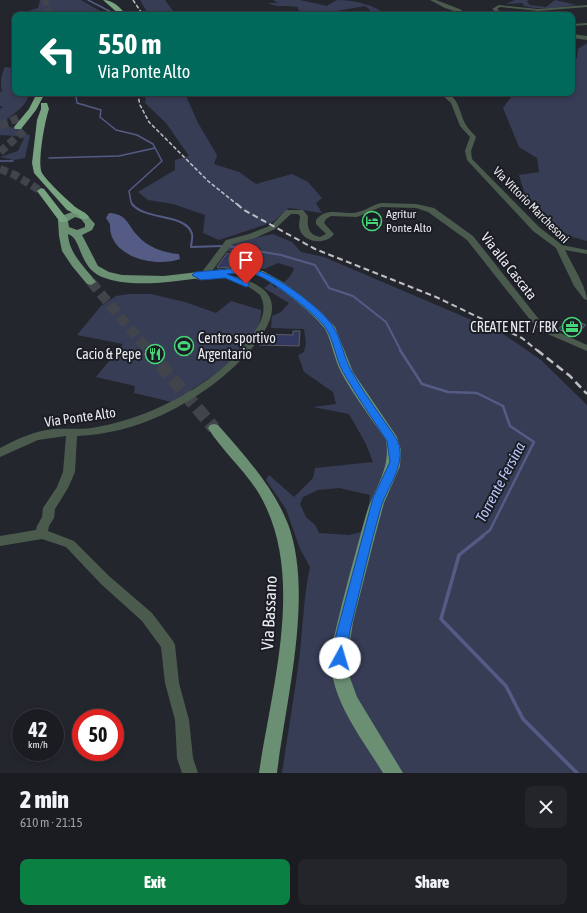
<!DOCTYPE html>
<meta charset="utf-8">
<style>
:root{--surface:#1b1c22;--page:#24252a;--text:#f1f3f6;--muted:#a0a1a5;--line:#393a40;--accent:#0b8043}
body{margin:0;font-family:"Asap Condensed",sans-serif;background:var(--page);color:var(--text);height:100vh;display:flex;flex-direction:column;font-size:15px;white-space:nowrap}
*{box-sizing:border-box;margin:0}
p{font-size:13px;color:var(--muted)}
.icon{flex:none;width:22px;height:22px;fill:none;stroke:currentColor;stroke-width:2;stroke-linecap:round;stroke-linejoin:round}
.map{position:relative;height:773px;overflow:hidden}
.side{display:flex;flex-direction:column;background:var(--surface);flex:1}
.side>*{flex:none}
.top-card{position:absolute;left:12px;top:12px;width:563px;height:84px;border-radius:8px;box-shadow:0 2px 6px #0003,0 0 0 1px var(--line);background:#00695c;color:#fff;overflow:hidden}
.speed{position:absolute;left:12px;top:709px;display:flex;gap:8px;font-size:20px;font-weight:700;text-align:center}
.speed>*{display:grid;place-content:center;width:52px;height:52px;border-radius:50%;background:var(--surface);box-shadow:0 2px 6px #0003,0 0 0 1px var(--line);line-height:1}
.speed small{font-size:10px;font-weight:400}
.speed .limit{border:6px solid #d22;background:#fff;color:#111}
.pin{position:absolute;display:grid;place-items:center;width:34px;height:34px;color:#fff;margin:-41px -17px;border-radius:50% 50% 50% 0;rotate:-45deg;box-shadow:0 0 4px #0007}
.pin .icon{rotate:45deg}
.me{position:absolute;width:44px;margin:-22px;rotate:6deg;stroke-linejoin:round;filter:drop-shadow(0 0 3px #0008)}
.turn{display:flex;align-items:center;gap:14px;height:84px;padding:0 20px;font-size:18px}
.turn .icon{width:52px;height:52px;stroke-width:2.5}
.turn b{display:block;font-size:28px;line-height:34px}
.round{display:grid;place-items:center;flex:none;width:42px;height:42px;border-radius:8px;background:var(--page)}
.summary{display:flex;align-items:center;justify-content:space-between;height:68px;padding:0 20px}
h1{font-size:24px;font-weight:800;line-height:30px}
.button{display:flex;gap:8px;margin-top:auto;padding:8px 20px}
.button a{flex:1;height:46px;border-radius:8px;background:var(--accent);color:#fff;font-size:16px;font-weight:800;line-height:46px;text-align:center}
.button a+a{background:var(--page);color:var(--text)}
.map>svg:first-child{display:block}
.green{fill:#383d56;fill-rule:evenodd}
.water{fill:#545c86}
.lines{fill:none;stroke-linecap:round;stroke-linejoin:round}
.stream-far3{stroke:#545c86;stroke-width:1.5}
.stream-far2{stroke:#545c86;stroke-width:2}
.stream-far1{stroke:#545c86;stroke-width:2.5}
.stream{stroke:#545c86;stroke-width:3.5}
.building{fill:#32385f;stroke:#5a5c65}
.major-tunnel-far1{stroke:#42444b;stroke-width:10;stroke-dasharray:10 5;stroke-linecap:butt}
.major-tunnel{stroke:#42444b;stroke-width:13;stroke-dasharray:13 6;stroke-linecap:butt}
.highway-tunnel-far1{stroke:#42444b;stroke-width:6;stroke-dasharray:6 3;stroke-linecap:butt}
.highway-tunnel{stroke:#42444b;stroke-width:8;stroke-dasharray:8 4;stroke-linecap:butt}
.minor{fill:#4a5b4d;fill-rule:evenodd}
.major{fill:#6b8f73;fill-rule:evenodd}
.highway{fill:#78a381;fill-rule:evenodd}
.rail-far2{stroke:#bdbfc4;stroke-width:1.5;stroke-dasharray:4 2;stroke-linecap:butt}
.rail-far1{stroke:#bdbfc4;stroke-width:2;stroke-dasharray:6 3.5;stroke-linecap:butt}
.rail{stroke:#bdbfc4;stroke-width:2.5;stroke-dasharray:8 4.5;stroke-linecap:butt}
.route{fill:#1a73e8;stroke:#114b97}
.labels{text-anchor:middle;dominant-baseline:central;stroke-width:4;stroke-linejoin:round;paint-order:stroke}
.far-street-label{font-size:12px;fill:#ebecf1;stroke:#1b1d24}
.far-poi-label{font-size:12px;fill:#ebecf1;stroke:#1b1d24;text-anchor:start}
.street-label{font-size:14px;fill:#ebecf1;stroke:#1b1d24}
.poi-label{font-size:14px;fill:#ebecf1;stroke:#1b1d24;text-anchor:end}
.water-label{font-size:15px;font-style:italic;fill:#b9c5fc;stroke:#1b1d24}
.near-street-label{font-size:17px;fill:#ebecf1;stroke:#1b1d24}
</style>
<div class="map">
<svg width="587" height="773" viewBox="0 0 587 773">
<rect width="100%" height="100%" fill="#24262e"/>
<path class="green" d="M40 0H81L107 15H34L28 11 38 8Z
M140 0H165L173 11 184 15H149Z
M273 0H300L327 6C330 4 334 1 338 0 355 0 373 5 386 14L366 15 370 10 365 6 337 11V15H318L298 10V7C288 5 277 8 268 3H278Z
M515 0H529L527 2 530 5 546 7 555 0 577 5C560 7 541 11 524 6L522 3 506 4Z
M587 43V241C577 238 553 232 546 226 531 214 524 193 519 175L539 172 537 158 519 147 503 108 514 93H572V61L577 58 578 49Z
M5 67 15 68V93H30C26 106 17 111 7 119L9 127 23 129 19 133 30 135 25 158 14 160 0 157 18 151 24 138C15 135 8 136 0 135V109L3 107 0 106V92L2 91C0 83 1 75 5 67Z
M146 93H189L186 96 198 123 217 155 214 164 239 172 256 184 292 174 308 182 322 198 316 203 322 213 289 208 273 222 219 240 203 233 205 215 173 204 148 200 138 192 175 170V160L189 156 166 123 145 103Z
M273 234 292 242 301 252 324 257 502 333 541 360 587 405V773H282C288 733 295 692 300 652 303 623 304 595 310 567L300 549 286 509 266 480 269 475 294 497 313 478 315 468 373 462 366 444 349 414 313 407 336 404 333 392 304 372 298 355 304 352 306 343 304 329 271 328 272 316 281 312 289 303 264 288 271 283 275 288C284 282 291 279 294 268L278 263 264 269 251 267 243 257 225 250 230 243ZM339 488 370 495 369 504 361 532 349 535 319 533 315 525 306 517 300 504 303 497 318 490Z
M129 294H151L185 302 216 313 231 301 261 310C263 350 201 383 172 402L134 393 135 386 96 377 123 344 77 335 101 306 116 296Z"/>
<path class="water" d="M109 213C127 214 127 224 137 235 147 247 164 253 179 254L180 259C155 268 108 257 110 224L106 218Z"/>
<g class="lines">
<path class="stream-far3" d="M88 0 117 15
M79 93 76 97 77 103 101 110 100 117 116 130 137 135 153 144 162 161 129 191 131 202 133 205
M49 158 119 156 155 148
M0 161H13"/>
<path class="stream-far2" d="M132 204C146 221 186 213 192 234 193 238 191 243 191 247L223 246
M228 246 281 255 315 265 329 288 353 296 386 322 401 351"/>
<path class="stream-far1" d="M400 350 422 384 448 392 477 393 503 406 510 426 534 442 490 530 481 537"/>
<path class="stream" d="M483 536 459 555 441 619 506 686 523 719 577 773"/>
</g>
<path class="building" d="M227 253 230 254 228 260 230 267 218 268 217 267Z
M571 318 586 325 573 336 558 329Z
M293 331H300L299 346 259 345V341L264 334 293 335Z"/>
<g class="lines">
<path class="major-tunnel-far1" d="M91 282 149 351"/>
<path class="major-tunnel" d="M148 350 214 428"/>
<path class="highway-tunnel-far1" d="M45 0 48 11 52 15"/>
<path class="highway-tunnel" d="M0 126 18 118
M0 152 27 128
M0 169 15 175 41 191"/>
<path class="minor" d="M430 0H436L462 10 461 14 457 15V12L445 8Z
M499 5 538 9 587 5V7L538 11 500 7 497 9 505 15H500L492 9Z
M587 23V25L572 26V24Z
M572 34 587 36V40L572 38Z
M440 93C460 93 458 112 466 125 468 129 473 133 476 137L471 151 472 159 539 227 562 245 587 250V254L565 250C571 263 587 288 587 300L584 299 574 286 556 248 533 231 467 160 465 151 470 137 460 126 451 103Z
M381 203 416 204 434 208 473 236 541 322 549 328 587 345V351L543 332 535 326 467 240 428 212 416 208 381 207 357 217 331 216 326 219 324 223 334 234C325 246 301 243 299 226 299 223 300 219 300 216L298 214H291L275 229 255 238 232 244 209 275C226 272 240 277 255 284 303 308 237 366 215 383 199 395 181 406 162 415 136 427 106 435 77 436L75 472 68 488 55 509 54 518 49 526 48 531 74 541 109 576 152 613 173 641 175 645 179 683 189 720 193 758 198 773H182L177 758 175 720 165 683 161 647 142 621 101 584 66 547 42 539 0 546V536L36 530 37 526 42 517 43 508 57 487 63 472 66 436 38 440 0 457V448C17 439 34 431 54 429 68 428 83 430 97 427 151 418 223 381 253 334 261 323 268 309 260 295 251 287 236 280 225 278 214 277 199 285 191 275L192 273 195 272 202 275V272L226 240 249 234 272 225 286 210H303L308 216C307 227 308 235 320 237L326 234 316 224V220C326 207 341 214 354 213 363 212 372 205 381 203Z"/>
<path class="major" d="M75 211 87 215 95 224 92 230 82 235 98 266 109 272 122 275 164 276 241 267 263 271 281 281 302 296 321 312 335 327 353 372 397 437 401 450 400 466 384 503 375 536 353 622 348 655 349 675 357 697 403 773H383C363 740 335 706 331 666 330 655 332 644 335 633 344 594 355 554 366 515 374 488 391 470 386 440 371 418 354 396 341 372 334 358 332 342 325 329 316 315 269 277 253 274 238 272 223 275 208 277 177 281 132 289 102 277 78 267 82 238 68 234 69 254 85 267 96 282L91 285 87 284 72 266 62 251 59 236 58 220 64 215ZM75 217 81 219 85 224V227L77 230 69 227 68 221Z
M214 424 218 425C245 456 273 486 288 524 314 594 286 699 277 773H259C271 690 304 582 264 503 250 474 224 454 208 428L210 425Z"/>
<path class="highway" d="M103 0C113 0 120 7 126 15H120Z
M37 93H45L36 110 21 129H15L14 127 29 109Z
M41 103H47L49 109C45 120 37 163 42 173 47 181 65 198 72 204 77 210 84 210 89 217L87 219H81L78 215 67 210 34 173 32 163 37 120 41 109Z
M41 188 44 189 68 220 66 222H60L37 191Z"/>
<path class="rail-far2" d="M133 0 143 15
M139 93 138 96 140 105 149 122 208 181 238 205"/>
<path class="rail-far1" d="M237 204 244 210 315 249 436 297 522 338 538 351"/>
<path class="rail" d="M537 350 570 376 587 394"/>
</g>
<path class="route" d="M241 268C248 269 256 269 262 272 280 279 321 308 332 325 342 339 343 357 352 372 365 395 381 416 396 438 409 461 388 485 381 507 370 546 361 586 351 626 348 637 349 651 344 662L340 664 336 662 334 658 336 635 373 498 390 462 387 441C372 418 356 395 343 372 335 357 334 340 325 327 315 313 273 281 257 275 248 271 237 273 227 274L249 283V286L246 287 225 278 201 280 192 275 195 272Z"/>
<defs>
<symbol id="hotel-ring" viewBox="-11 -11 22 22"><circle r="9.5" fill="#1b1d24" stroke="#48d778" stroke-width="1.5"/><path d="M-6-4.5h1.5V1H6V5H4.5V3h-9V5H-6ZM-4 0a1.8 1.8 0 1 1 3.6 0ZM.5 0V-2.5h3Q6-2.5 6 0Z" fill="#48d778"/></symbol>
<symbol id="office-ring" viewBox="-11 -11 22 22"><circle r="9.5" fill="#1b1d24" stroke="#48d778" stroke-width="1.5"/><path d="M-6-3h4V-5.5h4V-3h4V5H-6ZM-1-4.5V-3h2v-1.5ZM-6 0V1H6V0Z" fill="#48d778"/></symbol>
<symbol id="stadium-ring" viewBox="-11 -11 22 22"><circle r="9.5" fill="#1b1d24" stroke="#48d778" stroke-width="1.5"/><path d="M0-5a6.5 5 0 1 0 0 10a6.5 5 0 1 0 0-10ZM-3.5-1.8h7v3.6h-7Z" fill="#48d778"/></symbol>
<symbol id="restaurant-ring" viewBox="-11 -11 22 22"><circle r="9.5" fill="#1b1d24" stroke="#48d778" stroke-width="1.5"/><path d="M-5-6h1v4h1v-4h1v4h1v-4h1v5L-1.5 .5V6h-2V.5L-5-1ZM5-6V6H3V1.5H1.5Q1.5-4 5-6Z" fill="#48d778"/></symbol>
</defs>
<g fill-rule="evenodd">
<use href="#hotel-ring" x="361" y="210" width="22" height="22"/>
<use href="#office-ring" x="561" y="316" width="22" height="22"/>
<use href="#stadium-ring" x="173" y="335" width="22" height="22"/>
<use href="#restaurant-ring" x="144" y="343" width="22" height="22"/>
</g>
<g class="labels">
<g class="far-street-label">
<text transform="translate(531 205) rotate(45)">Via Vittorio Marchesoni</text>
</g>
<g class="far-poi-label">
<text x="386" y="214">Agritur<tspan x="386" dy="14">Ponte Alto</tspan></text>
</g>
<g class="street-label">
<text transform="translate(509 266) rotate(52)">Via alla Cascata</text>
<text transform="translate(80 417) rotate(-8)">Via Ponte Alto</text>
</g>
<g class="poi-label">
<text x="558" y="327">CREATE NET / FBK</text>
<text x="198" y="338" text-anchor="start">Centro sportivo<tspan x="198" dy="16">Argentario</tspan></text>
<text x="141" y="354">Cacio &amp; Pepe</text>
</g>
<g class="water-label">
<text transform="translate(500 482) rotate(-62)">Torrente Fersina</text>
</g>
<g class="near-street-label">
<text transform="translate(269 613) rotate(-87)">Via Bassano</text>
</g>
</g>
</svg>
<div class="speed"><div>42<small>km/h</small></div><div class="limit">50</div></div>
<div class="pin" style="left:246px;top:284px;background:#d93025"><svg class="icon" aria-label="arrive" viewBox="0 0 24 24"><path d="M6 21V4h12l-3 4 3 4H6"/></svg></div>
<svg class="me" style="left:340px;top:658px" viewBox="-20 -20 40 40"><circle r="19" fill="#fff"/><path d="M0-13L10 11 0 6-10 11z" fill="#1a73e8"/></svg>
<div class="top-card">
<div class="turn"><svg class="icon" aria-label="left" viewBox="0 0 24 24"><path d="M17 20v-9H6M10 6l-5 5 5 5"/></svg><div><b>550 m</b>Via Ponte Alto</div></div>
</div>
</div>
<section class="side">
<div class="summary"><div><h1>2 min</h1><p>610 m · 21:15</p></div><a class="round"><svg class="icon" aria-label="close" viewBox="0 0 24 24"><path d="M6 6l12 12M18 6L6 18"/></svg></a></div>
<div class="button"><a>Exit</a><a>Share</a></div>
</section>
